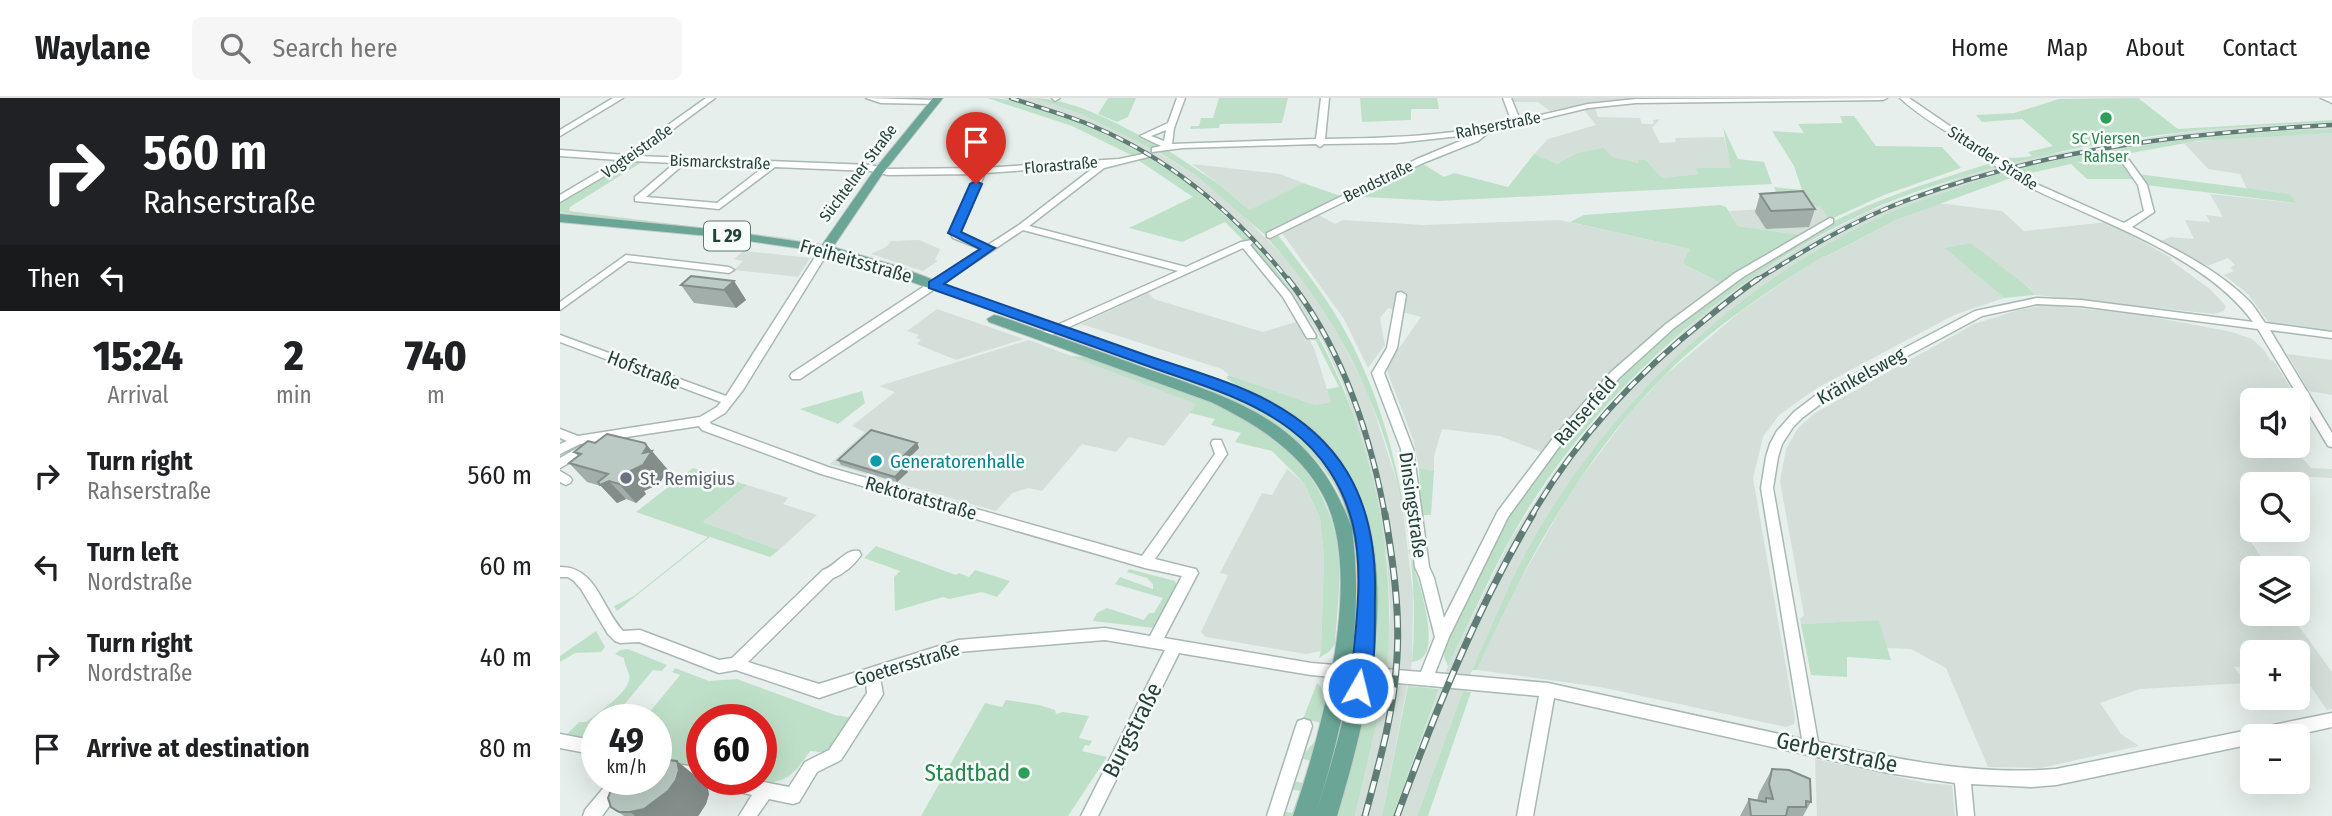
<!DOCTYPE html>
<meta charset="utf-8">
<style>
:root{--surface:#fff;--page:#f6f6f6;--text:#202124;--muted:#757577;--line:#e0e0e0}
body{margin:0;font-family:"Fira Sans Condensed",sans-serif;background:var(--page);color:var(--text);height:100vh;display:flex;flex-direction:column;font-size:26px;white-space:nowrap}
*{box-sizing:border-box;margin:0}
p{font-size:23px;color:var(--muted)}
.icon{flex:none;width:38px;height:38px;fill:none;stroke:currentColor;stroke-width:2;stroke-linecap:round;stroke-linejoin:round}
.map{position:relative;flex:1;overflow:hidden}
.panel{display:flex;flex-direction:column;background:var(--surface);width:560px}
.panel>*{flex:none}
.hud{background:#202124;color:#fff;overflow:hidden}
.controls{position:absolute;left:1680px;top:290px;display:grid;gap:14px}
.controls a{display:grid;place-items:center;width:70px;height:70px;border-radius:10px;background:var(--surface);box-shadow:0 7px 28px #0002;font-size:35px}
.speed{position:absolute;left:21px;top:606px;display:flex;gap:14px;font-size:35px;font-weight:700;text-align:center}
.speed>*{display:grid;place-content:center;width:91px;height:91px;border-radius:50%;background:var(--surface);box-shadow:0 7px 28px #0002;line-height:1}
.speed small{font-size:18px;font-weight:400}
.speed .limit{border:10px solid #d22;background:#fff;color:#111}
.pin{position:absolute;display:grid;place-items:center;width:60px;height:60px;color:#fff;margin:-72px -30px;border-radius:50% 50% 50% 0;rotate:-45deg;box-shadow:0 0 7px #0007}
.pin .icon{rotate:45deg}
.me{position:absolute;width:77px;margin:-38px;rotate:8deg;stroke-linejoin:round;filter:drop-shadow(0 0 5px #0008)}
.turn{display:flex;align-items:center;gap:24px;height:147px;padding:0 28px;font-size:32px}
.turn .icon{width:91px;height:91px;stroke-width:2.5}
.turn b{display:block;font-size:49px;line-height:60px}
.then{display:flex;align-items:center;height:66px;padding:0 28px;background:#0003;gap:14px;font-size:26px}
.eta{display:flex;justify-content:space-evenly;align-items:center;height:119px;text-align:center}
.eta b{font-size:42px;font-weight:800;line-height:49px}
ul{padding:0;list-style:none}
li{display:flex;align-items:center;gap:21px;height:91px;padding:0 28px}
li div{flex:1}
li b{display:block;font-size:26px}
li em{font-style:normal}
header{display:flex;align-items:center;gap:42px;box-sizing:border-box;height:98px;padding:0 35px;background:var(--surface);border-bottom:2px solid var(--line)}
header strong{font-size:33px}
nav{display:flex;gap:38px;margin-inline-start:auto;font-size:24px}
.search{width:490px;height:63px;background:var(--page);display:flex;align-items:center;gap:18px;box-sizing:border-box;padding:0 24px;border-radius:10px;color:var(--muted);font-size:26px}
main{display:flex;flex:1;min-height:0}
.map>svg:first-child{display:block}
.built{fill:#d4dfda}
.green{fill:#bfe0c8}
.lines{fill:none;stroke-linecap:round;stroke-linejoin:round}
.minor-casing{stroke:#a8b8b2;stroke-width:3}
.major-casing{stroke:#c2cac8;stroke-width:2}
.minor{fill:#fff;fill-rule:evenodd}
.major{fill:#6aa596;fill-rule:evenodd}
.rail-far2-casing{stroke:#5f7d75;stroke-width:4.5}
.rail-far1-casing{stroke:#5f7d75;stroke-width:6}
.rail-casing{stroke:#5f7d75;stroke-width:7}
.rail-far2{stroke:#f7fbf9;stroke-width:2.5;stroke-dasharray:8;stroke-linecap:butt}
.rail-far1{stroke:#f7fbf9;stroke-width:3.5;stroke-dasharray:10;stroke-linecap:butt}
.rail{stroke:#f7fbf9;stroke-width:4.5;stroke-dasharray:12;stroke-linecap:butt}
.wall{fill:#a1aea9}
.shaded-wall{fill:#838d89}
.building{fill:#bbcac4;stroke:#838d89;stroke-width:2}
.route{fill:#1a73e8;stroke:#114b97;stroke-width:2}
.leisure-dot{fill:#2e9e5b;stroke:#f7fbf9;stroke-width:2.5}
.culture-dot{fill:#0f9aa8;stroke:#f7fbf9;stroke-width:2.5}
.worship-dot{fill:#6b7280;stroke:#f7fbf9;stroke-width:2.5}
.labels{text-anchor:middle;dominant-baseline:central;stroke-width:5;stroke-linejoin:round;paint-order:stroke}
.far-street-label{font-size:16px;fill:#24423a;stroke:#f7fbf9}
.far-leisure-label{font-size:16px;fill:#27864d;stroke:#f7fbf9}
.shield{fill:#f7fbf9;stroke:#637a73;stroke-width:2}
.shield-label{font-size:18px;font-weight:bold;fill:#24423a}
.street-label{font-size:19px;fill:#24423a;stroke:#f7fbf9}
.culture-label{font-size:19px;fill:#0d838f;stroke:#f7fbf9;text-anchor:start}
.worship-label{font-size:19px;fill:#5b616d;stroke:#f7fbf9;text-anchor:start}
.near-street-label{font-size:23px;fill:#24423a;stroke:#f7fbf9}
.near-leisure-label{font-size:23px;fill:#27864d;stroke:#f7fbf9;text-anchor:end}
</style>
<header>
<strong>Waylane</strong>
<div class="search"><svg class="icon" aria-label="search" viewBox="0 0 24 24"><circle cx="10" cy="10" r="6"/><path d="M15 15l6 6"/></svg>Search here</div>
<nav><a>Home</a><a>Map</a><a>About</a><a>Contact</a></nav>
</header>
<main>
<section class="panel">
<div class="hud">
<div class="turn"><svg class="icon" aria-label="right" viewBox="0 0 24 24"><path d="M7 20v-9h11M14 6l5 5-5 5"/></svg><div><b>560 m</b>Rahserstraße</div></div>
<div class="then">Then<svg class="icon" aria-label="left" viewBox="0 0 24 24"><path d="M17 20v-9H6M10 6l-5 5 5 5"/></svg></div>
</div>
<div class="eta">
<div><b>15:24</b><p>Arrival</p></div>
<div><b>2</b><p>min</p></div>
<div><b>740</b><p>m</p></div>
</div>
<ul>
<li><svg class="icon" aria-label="right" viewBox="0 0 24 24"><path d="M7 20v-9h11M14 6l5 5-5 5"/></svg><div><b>Turn right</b><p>Rahserstraße</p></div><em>560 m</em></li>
<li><svg class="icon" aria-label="left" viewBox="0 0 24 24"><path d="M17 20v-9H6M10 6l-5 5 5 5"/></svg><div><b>Turn left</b><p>Nordstraße</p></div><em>60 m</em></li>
<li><svg class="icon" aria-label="right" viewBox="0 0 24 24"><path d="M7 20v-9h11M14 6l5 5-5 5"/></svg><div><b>Turn right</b><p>Nordstraße</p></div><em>40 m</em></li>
<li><svg class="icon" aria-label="arrive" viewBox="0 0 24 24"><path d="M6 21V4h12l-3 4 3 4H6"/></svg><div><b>Arrive at destination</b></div><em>80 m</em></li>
</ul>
</section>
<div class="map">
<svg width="1772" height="718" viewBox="0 0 1772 718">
<rect width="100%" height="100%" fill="#e6efeb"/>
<path class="built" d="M443 0H473L521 16 592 51 637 78 679 113 731 166 754 195 780 240 808 294 841 396 853 495 852 564 822 718H795L826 585 830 513 827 459 809 365 784 289 763 243 716 170 692 142 632 88 584 55 544 37Z
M951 0H1083L1039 3 990 13 978 4H952Z
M1035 10 1038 19 1080 20 1082 26H1094L1093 22 1100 21 1092 30 1100 45 1116 44 1115 40 1164 39 1172 70H1137L1140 76 1102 80 1086 62 1079 65 1017 55 997 66 974 56 988 41 1036 27 1024 12Z
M1772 25V31L1688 35 1563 50 1443 74 1318 121 1255 154 1208 185 1149 230 1080 296 1010 384 970 447 940 509 903 593 857 718H833L888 568 952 439 995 373 1067 288 1138 220 1196 177 1244 147 1307 114 1405 78 1478 58 1619 35 1685 28Z
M1772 35V233L1709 225 1688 196 1664 177 1674 173 1670 170 1675 167 1668 160 1648 168 1601 143 1610 139 1634 141 1625 122 1650 124 1646 117 1663 119 1650 96 1735 105 1730 96 1687 91 1680 76 1648 71 1624 45 1695 38Z
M632 66 720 76 743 85 689 112 660 87Z
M1378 105 1442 113 1464 133 1547 124 1613 161H1609L1650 191 1666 208 1664 213 1654 216 1475 197 1469 189 1386 150 1444 200 1394 217 1257 290 1219 317 1203 339 1193 380 1235 620 1234 626 1226 629 1040 589 917 572 942 514 1011 393 1070 315 1104 278 1180 214 1263 157 1268 158 1338 121Z
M1260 108 1269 122 1241 137 1178 128 1169 113Z
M759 117 775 126 783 122 864 127 1000 122 1130 151 1122 165 1162 186 1076 251 1047 278 981 354 940 338 882 331 874 358V373L859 370 853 341 827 273 830 263 861 219 828 210 820 220 825 247 808 270 784 221 722 135Z
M359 142 380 151 375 162 378 163 363 173 311 156 326 149 331 143Z
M183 153 205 155 250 160 238 179 174 172 183 163 174 161Z
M588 195 594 201 703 234 739 223 754 250 771 304 755 307 669 277 662 271 521 226Z
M1487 207 1577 216 1672 234 1692 241 1704 252 1710 262 1714 263 1738 303H1692V348L1734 350 1751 370 1772 371V380L1733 378 1748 400 1738 399V387H1692V432H1737L1740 437 1685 435 1709 471H1692V516H1730L1772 574V611L1767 612 1738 570V555H1692V568L1674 569 1686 585 1580 591 1540 605 1561 636 1579 648 1481 670 1428 669 1386 570 1351 551 1327 550 1319 522 1241 526 1240 521 1244 517 1220 383 1226 351 1238 330 1255 315 1414 226 1458 212Z
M377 211 464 241 396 262 357 246 361 242 356 240 359 237 347 233Z
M469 242 637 306 604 348 569 339 556 354 522 346 482 393 468 390 452 395 436 413 270 366 305 334 292 328 335 294 319 288Z
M1727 256 1772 262V297L1749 293Z
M727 371 744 385 760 420 764 458 761 553 746 556 646 539 641 534 668 477 660 475 702 395 712 397Z
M187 387 226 399 228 400 223 406 257 417 219 452 143 424Z
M1255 661 1366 685 1392 687 1395 718H1257Z"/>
<path class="green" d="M427 0C474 0 541 35 584 55L573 58 512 28Z
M473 0C513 0 563 28 597 47L592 51 521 16Z
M548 0H576L568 19 557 24 538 16Z
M659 0H728L722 25 660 26 659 30 630 31 631 28H639L641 20H653Z
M800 0H877L879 11H851V22L802 24Z
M1578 0 1618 31 1772 22V25C1662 27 1553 38 1446 67L1439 62C1451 58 1461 61 1472 58L1468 54 1493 48 1462 21 1422 24 1416 17 1454 15 1499 1Z
M1280 18H1294L1316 48 1382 49 1401 70 1324 97 1269 122 1260 108 1223 110 1214 89 1242 92 1234 68 1212 33 1244 35 1238 26 1283 25Z
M1163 29 1178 61 1204 64 1212 86 879 103 787 98 860 64 884 79 894 75 948 89 974 56 997 66 1017 55 1044 50 1052 59 1078 65 1079 62H1086L1102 80 1139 76 1136 70H1171Z
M1772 31V35L1637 43 1516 65 1566 66 1579 81H1527L1511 66 1462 77 1453 71C1558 48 1664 34 1772 31Z
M606 51 660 87 689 112 743 85 781 98 711 131 712 134 705 137 637 78 597 53Z
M587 57 632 88 692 142 684 143 665 124 622 144 569 130 633 99 578 62Z
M82 64 10 109 9 113 234 141 263 139 224 142 31 120 0 114V103L68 65Z
M1431 65 1437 69C1393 81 1347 95 1306 114 1164 180 1027 302 951 440 928 481 909 526 888 568L884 559 885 548C904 508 923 456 946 419 956 403 969 388 981 372 1062 263 1168 173 1291 115 1336 94 1384 80 1431 65Z
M1443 74 1451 80 1338 121 1267 158H1263C1207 194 1148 232 1102 280 1020 364 964 466 917 572H912C931 530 948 487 970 447 1048 308 1173 188 1318 120 1358 102 1401 89 1443 74Z
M1578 76 1730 96 1736 105 1585 87Z
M1160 107 1166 109 1178 128 1241 137 1162 186 1122 165 1130 151 1010 124 1024 117Z
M718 137C739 165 762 193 780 224 821 295 840 371 850 452H848C855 472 881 543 862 560 860 562 856 563 852 564 865 411 811 251 706 139Z
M694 144C793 263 840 416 827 570L811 554 813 497 777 361 666 280 669 277 755 307 771 304 767 291 779 289 751 233 687 147Z
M1411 145 1469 190 1475 197 1444 200 1385 150Z
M518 246C602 275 723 293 773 376 777 383 783 391 786 399 803 450 799 504 797 557L794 560 792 556C795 517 800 477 793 438 771 314 618 282 518 246Z
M510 258 526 259C626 293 750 320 776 439 783 474 777 511 775 546L770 553 759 560 761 553 764 458 760 420 744 385 712 353 675 344 681 335 651 327 655 321 630 315 636 306Z
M302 293 305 305 278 326 240 311Z
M133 370 187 387 143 424 219 452 210 459 150 439 57 513 54 508 74 498 148 439 76 414Z
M859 370 874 373 871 417H861Z
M316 448 396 477 399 475 409 479 415 472 450 483 437 499 422 494 389 501 383 499 335 513 334 479 340 473 304 460Z
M569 471 615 483 617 488 594 530 533 523 537 515 547 510 584 522 589 515H594L603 500 555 486 560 479 593 491V486L587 480 567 474Z
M1319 522 1331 562 1287 559V579L1251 577 1241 526Z
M36 533 45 549 41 554 15 555 0 564V558Z
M68 551 107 567 102 573 93 572 52 621H37V644L4 639 19 624H26C37 615 66 597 69 582 71 576 64 567 64 560L55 556 60 552Z
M115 570 149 583 177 581 275 617 292 620 270 655 250 653C227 689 215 687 175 681H201V621H142V675L96 667V621H84L120 577 112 574Z
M757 585 767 596 768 607 736 718H720L722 713 732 715 740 693 730 691 733 683 743 685 751 663 740 660 757 641 762 625 743 621Z
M826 585 795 718H778L811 594Z
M848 588 879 591 833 718H822Z
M903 593 911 594 868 718H857Z
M446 602 479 607 495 612 496 616 503 614 529 618 519 640 532 643 529 648 525 647 522 653 547 659 508 718H361L425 605 442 609Z"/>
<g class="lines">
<defs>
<path id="minor" d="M53 0H63L0 38V32Z
M146 0H155L77 58 311 67 328 71 422 70 559 61 588 55V59L544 70 469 128 626 169 681 144 692 142 694 144 690 147 731 196 756 238 755 240H747L723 199 683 150 485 240H477L476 238 477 236 618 173 463 132 240 281H232L230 278 232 275 421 151 393 140 390 135 416 76 328 77 311 73 215 69 159 111 75 103V99L115 65 70 63 0 104V97L59 62 0 58V52L66 57ZM125 65 205 68 157 105 86 99ZM537 67 459 127 428 147 400 136 425 75Z
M306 0 375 2 379 4 375 6 321 5Z
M492 0H500L495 3Z
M617 0H625L614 30 612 46 756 41 761 0H769L765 41C827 40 891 38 952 24L943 0H951L960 22 1028 6 1076 1 1327 0 1323 2 1076 5 1028 10 929 34 918 43 863 65 710 140 707 139V135L857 61 917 36 836 45 764 46 760 49 756 46 623 50 592 54V50L601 48 580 38 608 25ZM606 32 604 43 591 38Z
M1340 0H1349L1470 83 1564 125 1584 113 1578 87 1562 64 1569 62 1587 87 1594 114 1572 129C1612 150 1656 170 1689 203 1695 209 1700 218 1705 225L1772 234V240L1710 232 1772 335V349L1768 348 1698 231 1521 208 1477 206 1422 218 1267 301 1242 320 1233 329 1222 346 1218 359 1213 390 1258 644C1336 661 1416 678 1496 671L1772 615V629L1726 639H1692V646L1496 687 1471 689 1411 686 1414 718H1398L1395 685 1328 675 994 600 973 718H957L979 598 751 577 619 555 538 718H521L605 552 545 542 398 554 320 580 323 596 320 601 281 662 257 674 239 704 233 706 209 701 197 718H179L192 697 159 689 157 684 158 681H187L229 689 245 664 269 652 307 595 306 584 259 600 176 572 159 575 79 544 60 545 55 543 48 536 21 491 14 483 8 479H0V469C36 468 42 511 63 533L80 532 159 562 172 560 263 472C276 468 285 450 299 453L301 457C294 467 284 476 273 480L188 564 259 586 398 542 545 530 590 538 622 478 585 470 261 376 142 332 139 328 20 346 0 356V346L7 343 0 340V331L18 338 140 319 157 309 161 304 0 244V237L166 298 255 159 260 156 265 159 183 292 165 315 150 324 151 326 268 369 582 458 655 356 651 345 653 342H661L667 356 595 461 631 470 636 471 638 475 604 540 751 565 861 574 875 539 860 480 855 469 841 351 812 275 827 250 837 195 841 194 846 197 837 250 824 275 853 351 869 469 874 480 884 520 938 413 994 339 1051 274 1106 226 1175 175 1270 120 1273 121V125L1183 179 1114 230 1059 280 1002 345 948 419 889 539 875 575 988 585 1242 641 1201 390 1206 359 1210 346 1217 333 1234 314 1259 295 1415 213 1477 200 1521 202 1693 224C1646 158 1538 123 1467 88 1447 78 1428 62 1410 49 1387 33 1360 19 1340 0Z
M1761 0H1772V5Z
M66 157 169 169 174 172 169 175 68 163 0 212V204Z
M29 348 35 352 33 355 25 356 0 370V360L19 349Z
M0 373 10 379 12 382 10 385 6 387 0 384Z
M744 621 750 623 752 628 723 718H707L736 628 738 623Z
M0 636 37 643V657L0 650Z
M96 663 142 670V681H149L142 686 96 679Z
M51 681H69L42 718H23L25 712Z"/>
<path id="major" d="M373 0H383L323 75 273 149 337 168 463 216 692 294C727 310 762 334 783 366 847 465 808 614 777 718H755C784 628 813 525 792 431 805 528 785 625 755 718H733C761 635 805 480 764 399 741 353 694 325 651 304L429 224 427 221 434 217 439 218C488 235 536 252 585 270 681 303 753 325 791 428 776 361 731 322 669 296L278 158 268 156 261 161 255 157 257 153 160 139 0 124V116L160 132 262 147 315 71Z"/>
</defs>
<use href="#minor" class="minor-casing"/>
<use href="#major" class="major-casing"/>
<use href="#minor" class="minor"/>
<use href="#major" class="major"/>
<defs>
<path id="rail-far2" d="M451 0C475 8 499 15 523 24 606 57 674 113 729 183
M1195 183C1243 153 1292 123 1345 103 1483 51 1626 35 1772 27"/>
<path id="rail-far1" d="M728 181C781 248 810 335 825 417
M972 417C1017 340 1076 276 1146 221 1163 207 1180 193 1198 181"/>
<path id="rail" d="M805 718C819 666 834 614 837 560 840 512 833 463 825 416
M837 718C875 614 916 512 973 416"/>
</defs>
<use href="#rail-far2" class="rail-far2-casing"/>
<use href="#rail-far1" class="rail-far1-casing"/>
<use href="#rail" class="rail-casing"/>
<use href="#rail-far2" class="rail-far2"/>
<use href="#rail-far1" class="rail-far1"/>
<use href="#rail" class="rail"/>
</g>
<path class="wall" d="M1200 96 1255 111 1249 129 1206 131 1195 114Z
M174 183 186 202 176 210 134 205 121 187Z
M35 345H85L108 372 99 386 84 393 86 396 76 405 66 401 57 405 41 388 27 384 9 365 18 358 14 354Z
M357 345 359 350 341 368 348 374 337 384 281 367 278 362Z
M1212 671 1251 704 1243 718H1180L1189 701 1197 703 1199 695Z
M147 687 149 696 146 706 138 718H64L51 709Z"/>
<path class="shaded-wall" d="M174 183 186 202 176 210 164 192Z
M85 345 108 372 99 386 84 393 86 396 76 405 59 386 64 376 83 355Z
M357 345 359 350 338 371 335 366Z
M345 369 348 374 337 384 335 379Z
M49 383 66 401 57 405 40 387Z
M117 663 147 687 149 696 146 706 139 717 138 718H75L70 714Z"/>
<path class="building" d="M1243 93 1255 111 1211 113 1200 96Z
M131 178 174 183 164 192 121 187Z
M311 332 357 345 335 366 345 369 335 379 278 362Z
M47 336 85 345 87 349 83 355 92 353 83 367 64 376 70 377 59 386 49 383 40 387 38 384 48 376 9 365 21 356 14 354 28 343 35 345Z
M96 661 117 663 119 672 116 682 108 693 84 711 70 714H59L51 709 48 700 54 684 57 681H96Z
M1212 671 1229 672 1250 681 1251 704 1246 703V709H1228L1226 718H1191L1189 701 1206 704V700L1213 701 1209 686Z"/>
<path class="route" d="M416 83 422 86 401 134 435 150 384 186C449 209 514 232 580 255 616 268 655 278 690 294 780 334 817 400 815 496 814 527 818 568 805 596L798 599 791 596C785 583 793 564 794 550 798 511 802 466 793 427 784 389 762 355 730 331 688 299 634 285 585 267 513 241 441 215 369 190V184L420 151 388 135 410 86Z"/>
<g class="leisure-dot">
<circle cx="1546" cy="20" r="7"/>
<circle cx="464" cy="675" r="7"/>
</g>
<circle class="culture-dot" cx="316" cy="363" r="7"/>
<circle class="worship-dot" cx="66" cy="380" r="7"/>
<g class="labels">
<g class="far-street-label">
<text transform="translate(938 27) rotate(-11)">Rahserstraße</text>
<text transform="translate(77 53) rotate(-35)">Vogteistraße</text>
<text transform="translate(1433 60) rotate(33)">Sittarder Straße</text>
<text transform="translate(160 64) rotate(2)">Bismarckstraße</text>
<text transform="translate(501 67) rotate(-5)">Florastraße</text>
<text transform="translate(298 75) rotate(-53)">Süchtelner Straße</text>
<text transform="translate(818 83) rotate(-26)">Bendstraße</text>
</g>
<g class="far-leisure-label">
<text x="1546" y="40">SC Viersen<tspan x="1546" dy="18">Rahser</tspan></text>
</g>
<rect class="shield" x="144" y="123.5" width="46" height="29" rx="5"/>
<g class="shield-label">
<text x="167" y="138">L 29</text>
</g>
<g class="street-label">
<text transform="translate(296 163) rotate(16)">Freiheitsstraße</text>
<text transform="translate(84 272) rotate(21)">Hofstraße</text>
<text transform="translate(1301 278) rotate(-29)">Kränkelsweg</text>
<text transform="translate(1025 313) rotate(-49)">Rahserfeld</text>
<text transform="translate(361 400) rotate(16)">Rektoratstraße</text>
<text transform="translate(853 407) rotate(82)">Dinsingstraße</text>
<text transform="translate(347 566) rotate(-17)">Goetersstraße</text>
</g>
<g class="culture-label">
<text x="330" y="363">Generatorenhalle</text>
</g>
<g class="worship-label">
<text x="80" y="380">St. Remigius</text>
</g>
<g class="near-street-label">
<text transform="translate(572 632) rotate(-63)">Burgstraße</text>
<text transform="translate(1277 654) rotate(12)">Gerberstraße</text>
</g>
<g class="near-leisure-label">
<text x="450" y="675">Stadtbad</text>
</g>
</g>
</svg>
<div class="controls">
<a><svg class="icon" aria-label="sound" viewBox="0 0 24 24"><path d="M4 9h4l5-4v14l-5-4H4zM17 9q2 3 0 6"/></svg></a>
<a><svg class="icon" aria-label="search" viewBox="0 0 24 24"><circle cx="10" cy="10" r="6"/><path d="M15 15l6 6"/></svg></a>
<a><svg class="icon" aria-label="layers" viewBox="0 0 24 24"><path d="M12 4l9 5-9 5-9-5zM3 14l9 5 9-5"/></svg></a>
<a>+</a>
<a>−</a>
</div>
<div class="speed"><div>49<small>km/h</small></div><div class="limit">60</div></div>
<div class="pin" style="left:416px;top:86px;background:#d93025"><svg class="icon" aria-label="arrive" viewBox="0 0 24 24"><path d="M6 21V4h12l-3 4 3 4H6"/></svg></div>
<svg class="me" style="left:798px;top:590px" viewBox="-20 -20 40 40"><circle r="17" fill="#1a73e8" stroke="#fff" stroke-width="3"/><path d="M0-11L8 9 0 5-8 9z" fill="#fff"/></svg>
</div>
</main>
